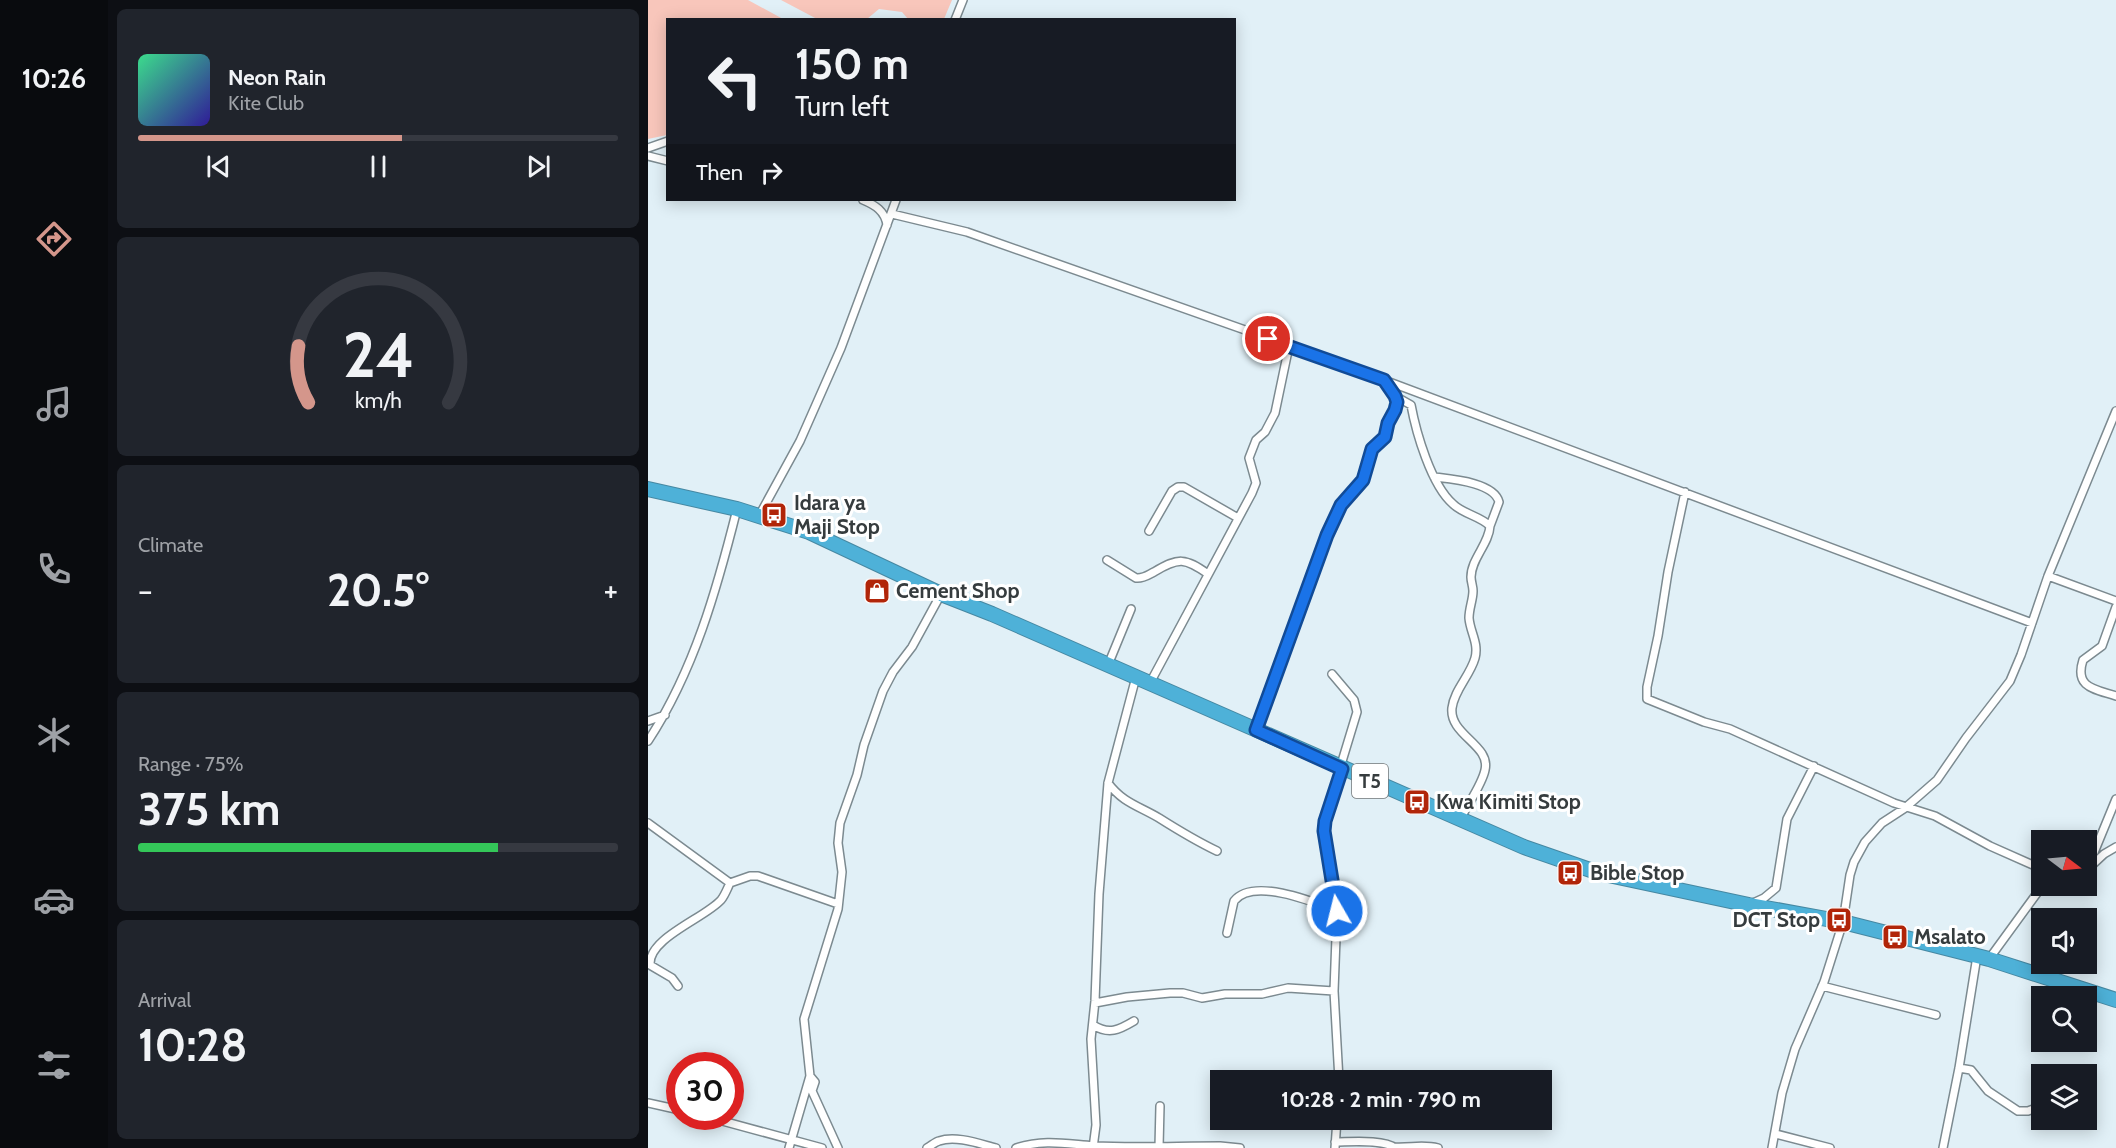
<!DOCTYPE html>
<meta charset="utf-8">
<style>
body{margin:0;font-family:Cabin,sans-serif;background:#20242c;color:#f1f3f6;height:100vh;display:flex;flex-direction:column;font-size:22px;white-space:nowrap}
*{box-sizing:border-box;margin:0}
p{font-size:20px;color:#9ea1a6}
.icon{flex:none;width:33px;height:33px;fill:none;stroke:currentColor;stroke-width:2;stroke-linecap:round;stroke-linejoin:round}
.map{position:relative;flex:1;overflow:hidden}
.panel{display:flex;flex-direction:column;gap:9px;padding:9px;background:#0d0f14;width:540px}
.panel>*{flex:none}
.top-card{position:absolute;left:18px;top:18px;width:570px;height:183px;border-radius:0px;box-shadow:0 3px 15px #0003;background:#171b24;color:#f1f3f6;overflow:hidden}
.needle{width:39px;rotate:106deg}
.fabs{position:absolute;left:1383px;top:830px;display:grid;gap:12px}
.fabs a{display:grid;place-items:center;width:66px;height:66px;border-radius:0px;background:#171b24;box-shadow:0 3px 15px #0003;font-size:30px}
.speed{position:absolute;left:18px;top:1052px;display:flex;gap:12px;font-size:30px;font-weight:700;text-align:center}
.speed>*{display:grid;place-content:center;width:78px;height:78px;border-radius:50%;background:#171b24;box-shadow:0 3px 15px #0003;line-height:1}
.speed .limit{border:9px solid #d22;background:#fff;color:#111}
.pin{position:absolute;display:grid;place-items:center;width:51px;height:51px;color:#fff;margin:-26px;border:3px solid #fff;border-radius:50%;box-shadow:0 2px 6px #0007}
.me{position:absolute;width:66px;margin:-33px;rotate:352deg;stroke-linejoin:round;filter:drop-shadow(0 0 4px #0008)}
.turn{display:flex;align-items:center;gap:21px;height:126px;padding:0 30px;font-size:27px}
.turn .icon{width:78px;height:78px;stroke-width:2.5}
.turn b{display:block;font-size:42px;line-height:51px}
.then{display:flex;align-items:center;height:57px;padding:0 30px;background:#0003;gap:12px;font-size:22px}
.big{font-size:45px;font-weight:800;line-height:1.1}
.panel .card{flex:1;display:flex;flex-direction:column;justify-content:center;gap:9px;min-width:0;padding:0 21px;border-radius:9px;background:#20242c}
.panel .dial{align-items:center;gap:0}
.dial svg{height:156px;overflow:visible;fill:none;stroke:#363941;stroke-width:7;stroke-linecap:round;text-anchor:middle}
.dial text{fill:#f1f3f6;stroke:none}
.song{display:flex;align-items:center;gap:18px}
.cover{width:72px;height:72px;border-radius:9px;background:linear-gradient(135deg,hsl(150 70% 55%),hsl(250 70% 35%))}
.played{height:6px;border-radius:3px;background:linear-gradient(90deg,#d4968b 55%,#363941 55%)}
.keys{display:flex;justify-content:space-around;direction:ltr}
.heat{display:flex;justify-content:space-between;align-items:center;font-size:33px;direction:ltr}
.charge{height:9px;border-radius:4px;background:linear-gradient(90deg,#34c759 75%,#363941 0)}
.trip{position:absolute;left:562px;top:1070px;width:342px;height:60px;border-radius:0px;background:#171b24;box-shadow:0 3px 15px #0003;font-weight:800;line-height:60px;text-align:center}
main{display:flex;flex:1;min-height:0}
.tab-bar{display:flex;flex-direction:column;width:108px;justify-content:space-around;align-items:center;background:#090b0e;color:#9ea1a6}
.tab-bar .icon{width:42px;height:42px}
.tab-bar .selected{color:#d4968b}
.tab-bar b{font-size:27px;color:#f1f3f6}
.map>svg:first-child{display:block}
.green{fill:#f8c6bb}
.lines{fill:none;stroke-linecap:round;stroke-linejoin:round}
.street-casing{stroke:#7c8a90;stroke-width:10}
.highway-casing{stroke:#4688a2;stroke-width:16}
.street{stroke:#fff;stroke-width:7}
.highway{stroke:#4eb1d8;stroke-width:14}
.route-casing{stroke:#114b97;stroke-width:15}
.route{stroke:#1a73e8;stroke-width:10}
.labels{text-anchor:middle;stroke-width:6;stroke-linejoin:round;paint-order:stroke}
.shield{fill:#fff;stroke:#727678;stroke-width:1.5}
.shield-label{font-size:20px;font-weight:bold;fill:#363c3e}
.poi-label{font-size:21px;font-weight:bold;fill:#363c3e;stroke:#fff;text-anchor:start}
</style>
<main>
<nav class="tab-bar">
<b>10:26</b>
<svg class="icon selected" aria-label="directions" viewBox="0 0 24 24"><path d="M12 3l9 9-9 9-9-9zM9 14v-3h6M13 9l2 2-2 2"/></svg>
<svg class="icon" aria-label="music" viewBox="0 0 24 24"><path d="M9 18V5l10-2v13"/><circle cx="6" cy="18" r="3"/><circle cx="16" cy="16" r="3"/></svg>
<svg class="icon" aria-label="phone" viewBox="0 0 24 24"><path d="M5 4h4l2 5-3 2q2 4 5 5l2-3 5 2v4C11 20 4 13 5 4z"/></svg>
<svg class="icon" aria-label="climate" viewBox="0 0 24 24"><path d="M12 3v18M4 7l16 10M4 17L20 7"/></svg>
<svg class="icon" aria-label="car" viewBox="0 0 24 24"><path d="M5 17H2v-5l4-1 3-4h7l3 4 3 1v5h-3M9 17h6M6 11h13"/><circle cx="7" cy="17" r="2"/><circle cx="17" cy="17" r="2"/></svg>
<svg class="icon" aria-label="filters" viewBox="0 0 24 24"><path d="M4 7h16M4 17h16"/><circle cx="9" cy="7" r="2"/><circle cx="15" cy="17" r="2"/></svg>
</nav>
<section class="panel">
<div class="card">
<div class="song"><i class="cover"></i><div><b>Neon Rain</b><p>Kite Club</p></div></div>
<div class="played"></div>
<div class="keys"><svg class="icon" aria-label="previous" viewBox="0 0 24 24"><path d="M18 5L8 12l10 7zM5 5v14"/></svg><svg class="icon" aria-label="pause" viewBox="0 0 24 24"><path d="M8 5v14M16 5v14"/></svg><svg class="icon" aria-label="next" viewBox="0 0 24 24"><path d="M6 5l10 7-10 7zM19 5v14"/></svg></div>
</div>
<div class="card dial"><svg viewBox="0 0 100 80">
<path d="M14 69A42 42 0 1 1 86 69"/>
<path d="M14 69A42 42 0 0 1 9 40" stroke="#d4968b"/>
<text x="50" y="56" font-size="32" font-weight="700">24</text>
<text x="50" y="72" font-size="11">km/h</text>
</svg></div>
<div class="card"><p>Climate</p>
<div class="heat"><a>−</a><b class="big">20.5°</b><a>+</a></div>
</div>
<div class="card"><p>Range · 75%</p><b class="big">375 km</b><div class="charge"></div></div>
<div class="card"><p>Arrival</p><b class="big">10:28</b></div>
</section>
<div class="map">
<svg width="1468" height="1148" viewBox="0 0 1468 1148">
<rect width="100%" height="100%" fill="#e1f0f7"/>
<!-- green -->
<path class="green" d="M0,0H100L135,19L20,20L19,135L0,139Z
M133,0H304L296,19H260L254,12L231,9L219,19H169Z"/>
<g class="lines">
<!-- street casing -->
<g class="street-casing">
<path id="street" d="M307,20L315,0
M0,148L20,141
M0,156L20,161
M215,200C227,205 237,211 239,225
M244,214L319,232L688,362L1384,623
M747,396L763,405C768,432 783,485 805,504C815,514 832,516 842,526C841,544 823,559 823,577C823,582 825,586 825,591C825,600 821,608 821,618C822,632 831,643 827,658C822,676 806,690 804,708C801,735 843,745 837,770C834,785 819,805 812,820
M786,477C802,479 846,482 851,502L842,526
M1037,492L1020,572L1010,636L999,687V699L1056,722L1082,729L1246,803L1287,816L1342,846L1394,869
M111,516L152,441L193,348L248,200
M501,531L524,491L530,487H536L590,518
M459,560L488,578C495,579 500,575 506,572C531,557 537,558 560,574
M1400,576L1468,601
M1468,607L1454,646L1435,660C1426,688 1447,689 1468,696
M460,665L483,609
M684,674L706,700L709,712L692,768
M502,683L604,493L608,483L601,458L608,440L617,432L627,413L641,346
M0,721L17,715
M608,730L687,516L693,505L715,480L725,449L737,437L740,423L747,410L748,399L736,380
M0,741C46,671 69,589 89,509
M460,783C475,803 491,806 511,818C530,830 548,841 569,851
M0,823L82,883L102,876H110L190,904
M1442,867L1456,854L1468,847
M1438,872L1468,799
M1103,904L1116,898L1128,888L1139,819L1166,766
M579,933L586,901C605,877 666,902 689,911
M1341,959L1395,885
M30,986L24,978L2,965C0,938 57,918 73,900C77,895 79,889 82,883
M1174,986L1288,1015
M447,1003L479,997L522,993H535L554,998L577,994H614L640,988L686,991
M445,1025C461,1035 471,1030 486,1021
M1311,1068L1323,1070L1340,1091L1370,1111H1380L1388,1108
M162,1076L167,1082L164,1091L190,1148
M691,1080L686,991L689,911L676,831L677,821L694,769
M0,1103L32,1110
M56,1116L174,1148
M1128,1134L1182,1148
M687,1142C702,1142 736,1139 747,1148
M511,1147L512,1106
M746,1147C762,1148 775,1144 790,1148
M141,1148L162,1076L156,1019L190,909L194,872L190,843L192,823L209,775L216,745L235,691L245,672L264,647L293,594
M279,1148C283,1146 287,1142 291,1141C308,1135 332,1144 348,1148
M368,1148C396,1139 418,1144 446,1146C488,1148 530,1146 572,1146L592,1148
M445,1148L448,1125L443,1039L447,1001L451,894L460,783L488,677
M687,1148L689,1119
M1124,1148L1134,1093L1147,1049L1176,982L1195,922L1202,875L1206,862L1217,842L1234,823L1257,808L1289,780L1318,738L1362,681L1373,655L1400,576L1468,411
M1295,1148L1311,1068L1329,956"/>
</g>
<!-- highway casing -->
<g class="highway-casing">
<path id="highway" d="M0,489L89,509L161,532L293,594L344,614L876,847L951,873L1101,905L1195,922L1341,959L1468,1000"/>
</g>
<!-- street -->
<use href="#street" class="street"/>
<!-- highway -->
<use href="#highway" class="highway"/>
</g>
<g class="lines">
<!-- route casing -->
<g class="route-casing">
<path id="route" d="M620,339L736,380L747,396L749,402L747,410L740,423L737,437L724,449L715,480L693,505L679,535L608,730L694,769L677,821L676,831L689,911"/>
</g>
<!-- route -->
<use href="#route" class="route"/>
</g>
<!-- icons -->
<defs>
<g id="bus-square" transform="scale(1.35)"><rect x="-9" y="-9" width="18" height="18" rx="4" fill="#b12509" stroke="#fff"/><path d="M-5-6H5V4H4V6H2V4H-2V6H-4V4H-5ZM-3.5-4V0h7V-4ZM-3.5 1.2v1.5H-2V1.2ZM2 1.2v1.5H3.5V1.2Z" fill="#fff"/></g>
<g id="shop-square" transform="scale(1.35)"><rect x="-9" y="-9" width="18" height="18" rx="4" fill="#b12509" stroke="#fff"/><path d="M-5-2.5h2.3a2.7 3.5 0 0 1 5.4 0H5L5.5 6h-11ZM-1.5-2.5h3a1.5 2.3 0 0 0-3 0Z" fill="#fff"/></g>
</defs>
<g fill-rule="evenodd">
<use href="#bus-square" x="126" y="515"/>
<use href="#shop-square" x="229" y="591"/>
<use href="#bus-square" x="769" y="802"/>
<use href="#bus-square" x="922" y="873"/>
<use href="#bus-square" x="1191" y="920"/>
<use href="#bus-square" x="1247" y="937"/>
</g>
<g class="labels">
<!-- shield labels -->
<rect class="shield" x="704" y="764" width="36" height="34" rx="4.5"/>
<g class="shield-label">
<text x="722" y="788">T5</text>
</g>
<!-- poi labels -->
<g class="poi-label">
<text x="146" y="510">Idara ya<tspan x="146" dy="24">Maji Stop</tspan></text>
<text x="248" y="598">Cement Shop</text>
<text x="788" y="809">Kwa Kimiti Stop</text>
<text x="942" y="880">Bible Stop</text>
<text x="1172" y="927" text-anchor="end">DCT Stop</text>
<text x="1266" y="944">Msalato</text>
</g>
</g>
</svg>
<div class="fabs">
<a><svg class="needle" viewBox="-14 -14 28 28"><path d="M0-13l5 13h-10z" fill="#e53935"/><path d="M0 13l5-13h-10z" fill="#9ea1a6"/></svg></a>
<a><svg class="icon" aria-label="sound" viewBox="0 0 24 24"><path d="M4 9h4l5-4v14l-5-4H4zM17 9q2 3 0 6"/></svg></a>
<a><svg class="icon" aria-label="search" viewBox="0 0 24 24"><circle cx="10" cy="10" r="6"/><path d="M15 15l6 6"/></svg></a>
<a><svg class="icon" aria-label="layers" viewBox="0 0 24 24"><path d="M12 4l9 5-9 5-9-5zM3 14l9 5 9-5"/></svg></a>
</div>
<div class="speed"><div class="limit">30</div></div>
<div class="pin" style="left:620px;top:339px;background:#d93025"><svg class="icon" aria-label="arrive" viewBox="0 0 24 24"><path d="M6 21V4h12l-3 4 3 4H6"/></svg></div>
<svg class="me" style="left:689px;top:911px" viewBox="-20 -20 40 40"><circle r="17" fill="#1a73e8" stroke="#fff" stroke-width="3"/><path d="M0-11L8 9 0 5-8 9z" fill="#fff"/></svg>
<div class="trip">10:28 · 2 min · 790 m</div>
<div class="top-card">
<div class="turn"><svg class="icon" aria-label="left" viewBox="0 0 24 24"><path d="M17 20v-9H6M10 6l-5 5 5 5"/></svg><div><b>150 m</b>Turn left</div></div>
<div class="then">Then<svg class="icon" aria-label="right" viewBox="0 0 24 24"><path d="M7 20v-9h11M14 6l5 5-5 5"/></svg></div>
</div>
</div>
</main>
